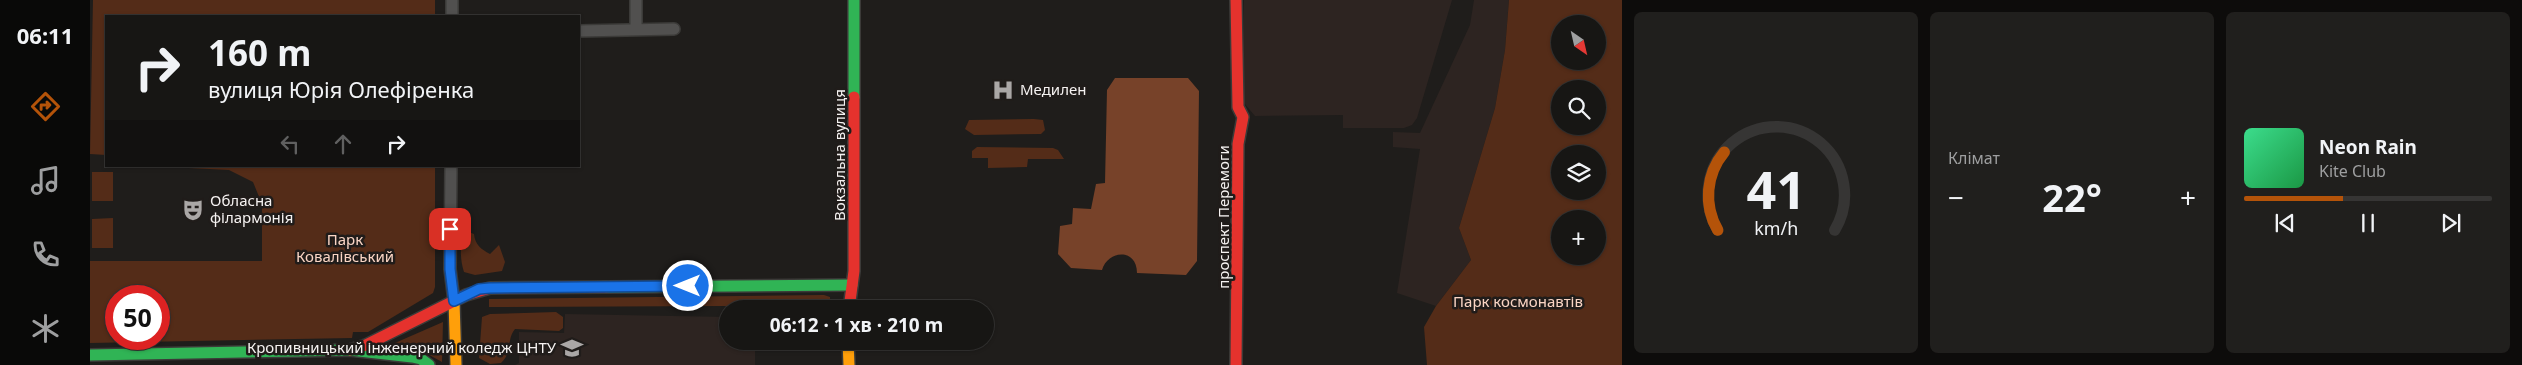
<!DOCTYPE html>
<html lang="uk">
<meta charset="utf-8">
<style>
body{margin:0;font-family:"Noto Sans",sans-serif;background:#201f1d;color:#f1f3f6;height:100vh;display:flex;flex-direction:column;font-size:19px;white-space:nowrap}
*{box-sizing:border-box;margin:0}
p{font-size:16px;color:#9e9fa0}
.icon{flex:none;width:28px;height:28px;fill:none;stroke:currentColor;stroke-width:2;stroke-linecap:round;stroke-linejoin:round}
.map{position:relative;flex:1;overflow:hidden}
.drawer{display:flex;flex-direction:column;gap:12px;padding:12px;background:#0d0c0b;width:900px}
.drawer>*{flex:none}
.guide{position:absolute;left:15px;top:15px;width:475px;height:152px;border-radius:0px;box-shadow:0 1px 4px #0004,0 0 0 1px #363534;background:#171614;color:#f1f3f6;overflow:hidden}
.needle{width:32px;rotate:146deg}
.tools{position:absolute;left:1461px;top:15px;display:grid;gap:10px}
.tools a{display:grid;place-items:center;width:55px;height:55px;border-radius:50%;background:#171614;box-shadow:0 1px 4px #0004,0 0 0 1px #363534;font-size:25px}
.speed{position:absolute;left:15px;top:285px;display:flex;gap:10px;font-size:25px;font-weight:700;text-align:center}
.speed>*{display:grid;place-content:center;width:65px;height:65px;border-radius:50%;background:#171614;box-shadow:0 1px 4px #0004,0 0 0 1px #363534;line-height:1}
.speed .limit{border:8px solid #d22;background:#fff;color:#111}
.pin{position:absolute;display:grid;place-items:center;width:42px;height:42px;color:#fff;margin:-21px;border-radius:10px;box-shadow:0 2px 8px #0006}
.me{position:absolute;width:55px;margin:-28px;rotate:270deg;stroke-linejoin:round;filter:drop-shadow(0 0 4px #0008)}
.turn{display:flex;align-items:center;gap:18px;height:105px;padding:0 20px;font-size:22px}
.turn .icon{width:65px;height:65px;stroke-width:2.5}
.turn b{display:block;font-size:35px;line-height:42px}
.lanes{display:flex;align-items:center;height:48px;padding:0 20px;background:#0003;justify-content:center;gap:25px;direction:ltr}
.lanes .off{opacity:.35}
.big{font-size:38px;font-weight:700;line-height:1.1}
.drawer .card{flex:1;display:flex;flex-direction:column;justify-content:center;gap:8px;min-width:0;padding:0 18px;border-radius:8px;background:#201f1d}
.drawer .dial{align-items:center;gap:0}
.dial svg{height:130px;overflow:visible;fill:none;stroke:#363534;stroke-width:7;stroke-linecap:round;text-anchor:middle}
.dial text{fill:#f1f3f6;stroke:none}
.song{display:flex;align-items:center;gap:15px}
.cover{width:60px;height:60px;border-radius:8px;background:linear-gradient(135deg,hsl(150 70% 55%),hsl(140 70% 35%))}
.played{height:5px;border-radius:2px;background:linear-gradient(90deg,#b45309 40%,#363534 40%)}
.keys{display:flex;justify-content:space-around;direction:ltr}
.heat{display:flex;justify-content:space-between;align-items:center;font-size:28px;direction:ltr}
.drawer .tiles{flex:1;display:grid;gap:12px;grid-template-columns:repeat(3,1fr)}
.trip{position:absolute;left:629px;top:300px;width:275px;height:50px;border-radius:25px;background:#171614;box-shadow:0 1px 4px #0004,0 0 0 1px #363534;font-weight:700;line-height:50px;text-align:center}
main{display:flex;flex:1;min-height:0}
.tab-bar{display:flex;flex-direction:column;width:90px;justify-content:space-around;align-items:center;background:#090908;color:#9e9fa0}
.tab-bar .icon{width:35px;height:35px}
.tab-bar .on{color:#b45309}
.tab-bar b{font-size:22px;color:#f1f3f6}
.map>svg:first-child{display:block}
.built{fill:#2d2421}
.green{fill:#542c18;fill-rule:evenodd}
.water{fill:#774229}
.lines{fill:none;stroke-linecap:round;stroke-linejoin:round}
.street-casing{stroke:#3b3a38;stroke-width:14}
.fast-casing{stroke:#3b3a38;stroke-width:14}
.slow-casing{stroke:#3b3a38;stroke-width:14}
.jam-casing{stroke:#3b3a38;stroke-width:14}
.street{stroke:#51504f;stroke-width:11}
.fast{stroke:#30b455;stroke-width:11}
.slow{stroke:#ff9f0a;stroke-width:11}
.jam{stroke:#e5322d;stroke-width:11}
.route-casing{stroke:#114b97;stroke-width:12}
.route{stroke:#1a73e8;stroke-width:9}
.labels{text-anchor:middle;stroke-width:5;stroke-linejoin:round;paint-order:stroke}
.poi-label{font-size:15px;fill:#f5f2f1;stroke:#201c1a;text-anchor:start}
.street-label{font-size:15px;fill:#f5f2f1;stroke:#201c1a}
.park-label{font-size:15px;fill:#fad5c4;stroke:#201c1a}
</style>
<main>
<nav class="tab-bar">
<b>06:11</b>
<svg class="icon on" aria-label="directions" viewBox="0 0 24 24"><path d="M12 3l9 9-9 9-9-9zM9 14v-3h6M13 9l2 2-2 2"/></svg>
<svg class="icon" aria-label="music" viewBox="0 0 24 24"><path d="M9 18V5l10-2v13"/><circle cx="6" cy="18" r="3"/><circle cx="16" cy="16" r="3"/></svg>
<svg class="icon" aria-label="phone" viewBox="0 0 24 24"><path d="M5 4h4l2 5-3 2q2 4 5 5l2-3 5 2v4C11 20 4 13 5 4z"/></svg>
<svg class="icon" aria-label="climate" viewBox="0 0 24 24"><path d="M12 3v18M4 7l16 10M4 17L20 7"/></svg>
</nav>
<div class="map">
<svg width="1532" height="365" viewBox="0 0 1532 365">
<rect width="100%" height="100%" fill="#1f1d1b"/>
<!-- built -->
<path class="built" d="M1154,0H1362L1327,118L1322,125L1314,128H1253V115L1165,116L1154,103Z
M1384,0H1419L1415,50L1405,108L1369,228L1381,260L1346,306L1307,293L1330,149L1303,147V132L1330,133L1380,25Z
M475,314L637,317L638,341H665V365H425L429,363V332L474,333Z"/>
<!-- green -->
<path class="green" d="M3,0H345V16H16V155L0,154Z
M1419,0H1532V365H1337L1334,327L1346,306L1381,260L1369,228L1405,108L1415,50ZM1470,24H1508V61H1470ZM1470,89H1508V126H1470ZM1470,154H1508V191H1470ZM1470,219H1508V256H1470Z
M944,119L953,120L955,130L951,134L884,135L875,129L879,120Z
M887,147L963,148L968,150L974,159H938L937,167L898,168V158H882V151Z
M58,166H345V287L343,293L278,332H263L262,338L0,343V261H172V204L163,182L139,170ZM26,296H69V339H26Z
M2,172H23V201H2Z
M23,218V248H2V219Z
M376,231L384,234C385,245 391,249 400,254L409,245L415,262L412,271L385,275L374,272C370,259 369,244 376,231Z
M734,295L740,297V309L635,306L399,307V299Z
M466,312L473,317V328L469,331L425,329C416,340 423,352 411,363L400,364L389,358L392,317L400,314Z
M353,322L352,362L334,352L298,346Z"/>
<!-- water -->
<path class="water" d="M1025,78H1098L1109,91L1107,261L1096,275L1047,273C1047,248 1018,250 1012,270L981,268L968,254L970,226L982,224L983,208L1001,209L1006,184L1015,183L1017,90Z"/>
<g class="lines">
<!-- street casing -->
<g class="street-casing">
<path id="street" d="M546,0V30
M362,16V0
M489,31L584,29
M361,166L360,269L364,301"/>
</g>
<!-- fast casing -->
<g class="fast-casing">
<path id="fast" d="M764,0V97
M517,287L762,285
M0,355L260,350L322,357L331,359L339,365"/>
</g>
<!-- slow casing -->
<g class="slow-casing">
<path id="slow" d="M364,301L366,365
M758,341L759,365"/>
</g>
<!-- jam casing -->
<g class="jam-casing">
<path id="jam" d="M1146,0L1148,107L1153,117L1148,144L1146,365
M759,309L764,271V97
M260,350L276,345L376,295L400,288L517,287"/>
</g>
<!-- street -->
<use href="#street" class="street"/>
<!-- fast -->
<use href="#fast" class="fast"/>
<!-- slow -->
<use href="#slow" class="slow"/>
<!-- jam -->
<use href="#jam" class="jam"/>
</g>
<g class="lines">
<!-- route casing -->
<g class="route-casing">
<path id="route" d="M360,229V269L364,301L389,289L400,288L598,286"/>
</g>
<!-- route -->
<use href="#route" class="route"/>
</g>
<!-- icons -->
<defs>
<g id="hospital-bare" transform="scale(1.725)"><path d="M-5-5h3v3.5h4V-5h3V5h-3V1.5h-4V5h-3Z" fill="#aaa7a6" stroke="#201c1a" stroke-width="2.5" paint-order="stroke"/></g>
<g id="theatre-bare" transform="scale(1.725)"><path d="M-5-5.5Q0-4 5-5.5V0Q5 5 0 6Q-5 5-5 0ZM-3.3-2.5H-1v1.5H-3.3ZM1-2.5H3.3v1.5H1ZM-2.8 1Q0 5.5 2.8 1Z" fill="#aaa7a6" stroke="#201c1a" stroke-width="2.5" paint-order="stroke"/></g>
<g id="university-bare" transform="scale(1.725)"><path d="M0-5L7-2L0 1L-7-2ZM-4 1L0 2.5L4 1V4Q0 6-4 4Z" fill="#aaa7a6" stroke="#201c1a" stroke-width="2.5" paint-order="stroke"/></g>
</defs>
<g fill-rule="evenodd">
<use href="#hospital-bare" x="913" y="90"/>
<use href="#theatre-bare" x="103" y="210"/>
<use href="#university-bare" x="482" y="348"/>
</g>
<g class="labels">
<!-- poi labels -->
<g class="poi-label">
<text x="930" y="95">Медилен</text>
<text x="120" y="206">Обласна<tspan x="120" dy="17">філармонія</tspan></text>
<text x="466" y="353" text-anchor="end">Кропивницький інженерний коледж ЦНТУ</text>
</g>
<!-- street labels -->
<g class="street-label">
<text transform="translate(750 155) rotate(-90)" y="5">Вокзальна вулиця</text>
<text transform="translate(1134 217) rotate(-90)" y="5">проспект Перемоги</text>
</g>
<!-- park labels -->
<g class="park-label">
<text x="255" y="245">Парк<tspan x="255" dy="17">Ковалівський</tspan></text>
<text x="1428" y="307">Парк космонавтів</text>
</g>
</g>
</svg>
<div class="tools">
<a><svg class="needle" viewBox="-14 -14 28 28"><path d="M0-13l5 13h-10z" fill="#e53935"/><path d="M0 13l5-13h-10z" fill="#9e9fa0"/></svg></a>
<a><svg class="icon" aria-label="search" viewBox="0 0 24 24"><circle cx="10" cy="10" r="6"/><path d="M15 15l6 6"/></svg></a>
<a><svg class="icon" aria-label="layers" viewBox="0 0 24 24"><path d="M12 4l9 5-9 5-9-5zM3 14l9 5 9-5"/></svg></a>
<a>+</a>
</div>
<div class="speed"><div class="limit">50</div></div>
<div class="pin" style="left:360px;top:229px;background:#d93025"><svg class="icon" aria-label="arrive" viewBox="0 0 24 24"><path d="M6 21V4h12l-3 4 3 4H6"/></svg></div>
<svg class="me" style="left:598px;top:286px" viewBox="-20 -20 40 40"><circle r="17" fill="#1a73e8" stroke="#fff" stroke-width="3"/><path d="M0-11L8 9 0 5-8 9z" fill="#fff"/></svg>
<div class="trip">06:12 · 1 хв · 210 m</div>
<div class="guide">
<div class="turn"><svg class="icon" aria-label="right" viewBox="0 0 24 24"><path d="M7 20v-9h11M14 6l5 5-5 5"/></svg><div><b>160 m</b>вулиця Юрія Олефіренка</div></div>
<div class="lanes"><svg class="icon off" aria-label="left" viewBox="0 0 24 24"><path d="M17 20v-9H6M10 6l-5 5 5 5"/></svg><svg class="icon off" aria-label="ahead" viewBox="0 0 24 24"><path d="M12 20V5M6 11l6-6 6 6"/></svg><svg class="icon" aria-label="right" viewBox="0 0 24 24"><path d="M7 20v-9h11M14 6l5 5-5 5"/></svg></div>
</div>
</div>
<section class="drawer">
<div class="tiles">
<div class="card dial"><svg viewBox="0 0 100 80">
<path d="M14 69A42 42 0 1 1 86 69"/>
<path d="M14 69A42 42 0 0 1 18 21" stroke="#b45309"/>
<text x="50" y="56" font-size="32" font-weight="700">41</text>
<text x="50" y="72" font-size="11">km/h</text>
</svg></div>
<div class="card"><p>Клімат</p>
<div class="heat"><a>−</a><b class="big">22°</b><a>+</a></div>
</div>
<div class="card">
<div class="song"><i class="cover"></i><div><b>Neon Rain</b><p>Kite Club</p></div></div>
<div class="played"></div>
<div class="keys"><svg class="icon" aria-label="previous" viewBox="0 0 24 24"><path d="M18 5L8 12l10 7zM5 5v14"/></svg><svg class="icon" aria-label="pause" viewBox="0 0 24 24"><path d="M8 5v14M16 5v14"/></svg><svg class="icon" aria-label="next" viewBox="0 0 24 24"><path d="M6 5l10 7-10 7zM19 5v14"/></svg></div>
</div>
</div>
</section>
</main>
